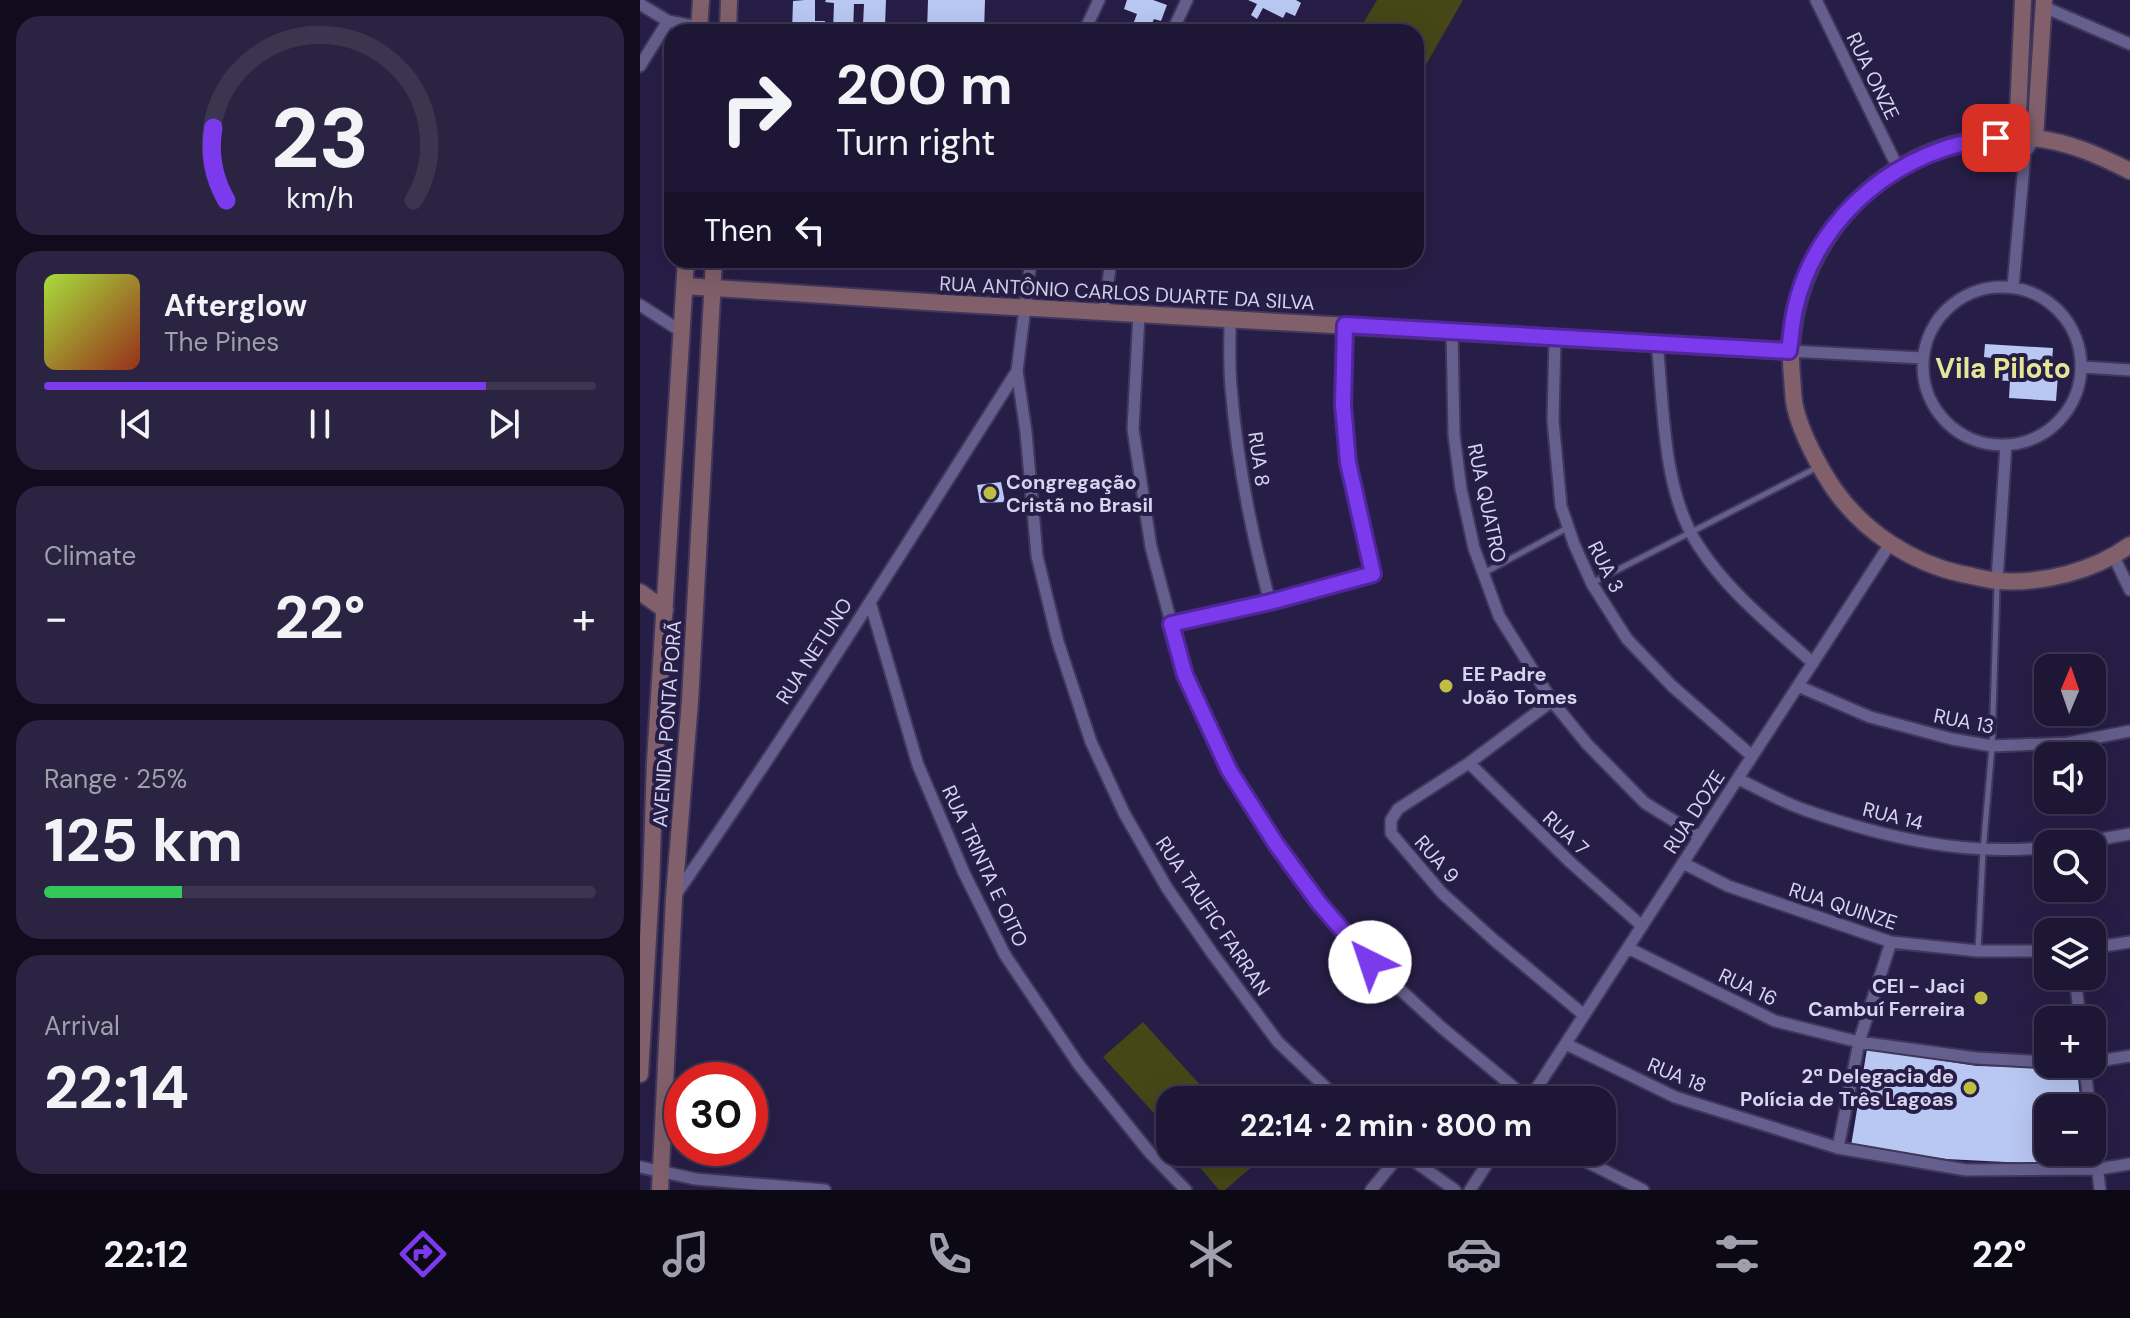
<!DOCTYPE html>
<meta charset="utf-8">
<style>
body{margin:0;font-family:"DM Sans",sans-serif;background:#2a2341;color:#f1f3f6;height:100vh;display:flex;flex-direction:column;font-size:30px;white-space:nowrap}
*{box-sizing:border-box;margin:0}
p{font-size:26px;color:#a09fad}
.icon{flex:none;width:44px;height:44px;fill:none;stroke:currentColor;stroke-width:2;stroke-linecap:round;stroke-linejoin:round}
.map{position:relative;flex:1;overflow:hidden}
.sheet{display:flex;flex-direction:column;gap:16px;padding:16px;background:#100c1d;width:640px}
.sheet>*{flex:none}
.hud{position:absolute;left:24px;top:24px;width:760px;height:244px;border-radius:24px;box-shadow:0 8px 32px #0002,0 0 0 2px #3b3550;background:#1d1635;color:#f1f3f6;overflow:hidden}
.needle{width:52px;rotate:2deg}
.buttons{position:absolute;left:1394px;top:654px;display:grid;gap:16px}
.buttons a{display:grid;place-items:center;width:72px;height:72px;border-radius:16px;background:#1d1635;box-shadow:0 8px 32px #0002,0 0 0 2px #3b3550;font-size:40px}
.speed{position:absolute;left:24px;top:1062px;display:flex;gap:16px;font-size:40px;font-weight:700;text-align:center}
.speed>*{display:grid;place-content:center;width:104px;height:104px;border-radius:50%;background:#1d1635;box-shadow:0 8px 32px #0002,0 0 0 2px #3b3550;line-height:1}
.speed .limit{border:12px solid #d22;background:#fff;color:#111}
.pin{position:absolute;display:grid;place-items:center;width:68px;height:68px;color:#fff;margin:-34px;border-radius:16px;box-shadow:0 4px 12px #0006}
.me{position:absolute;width:88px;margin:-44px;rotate:319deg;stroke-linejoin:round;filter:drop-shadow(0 0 6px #0008)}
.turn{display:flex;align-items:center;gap:28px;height:168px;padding:0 40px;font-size:36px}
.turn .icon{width:104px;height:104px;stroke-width:2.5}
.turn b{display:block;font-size:56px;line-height:68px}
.then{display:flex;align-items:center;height:76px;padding:0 40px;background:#0003;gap:16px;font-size:30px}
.big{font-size:60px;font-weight:700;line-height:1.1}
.sheet .tile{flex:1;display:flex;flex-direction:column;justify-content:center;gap:12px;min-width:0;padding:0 28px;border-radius:24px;background:#2a2341}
.sheet .dial{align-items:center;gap:0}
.dial svg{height:208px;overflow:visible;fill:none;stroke:#3b3550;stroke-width:7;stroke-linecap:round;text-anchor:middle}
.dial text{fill:#f1f3f6;stroke:none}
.song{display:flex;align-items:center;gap:24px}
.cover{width:96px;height:96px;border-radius:12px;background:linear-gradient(135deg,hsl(80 70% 55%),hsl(10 70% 35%))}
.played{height:8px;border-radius:4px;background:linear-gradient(90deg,#7c3aed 80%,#3b3550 80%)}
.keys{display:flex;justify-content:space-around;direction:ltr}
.heat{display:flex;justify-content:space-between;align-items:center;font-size:44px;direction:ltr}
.charge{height:12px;border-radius:6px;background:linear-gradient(90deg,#34c759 25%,#3b3550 0)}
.trip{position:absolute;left:516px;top:1086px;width:460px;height:80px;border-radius:24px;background:#1d1635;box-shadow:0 8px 32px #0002,0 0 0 2px #3b3550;font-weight:700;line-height:80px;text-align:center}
.menu{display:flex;height:128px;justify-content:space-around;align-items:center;background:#0c0915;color:#a09fad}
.menu .icon{width:56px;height:56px}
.menu .active{color:#7c3aed}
.menu b{font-size:36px;color:#f1f3f6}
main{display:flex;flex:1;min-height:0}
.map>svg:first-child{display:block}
.green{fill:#464617}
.building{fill:#b9c8f3}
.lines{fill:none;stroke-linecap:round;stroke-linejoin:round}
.lane-casing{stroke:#40375b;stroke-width:9}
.street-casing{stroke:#40375b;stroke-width:15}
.secondary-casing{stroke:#40375b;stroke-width:20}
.lane{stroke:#655f8d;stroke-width:5}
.street{stroke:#655f8d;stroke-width:11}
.secondary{stroke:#82606b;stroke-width:16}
.route-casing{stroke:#51269a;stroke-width:20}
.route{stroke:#7c3aed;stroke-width:14}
.poi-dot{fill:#bebf42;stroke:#271e47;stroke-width:3}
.labels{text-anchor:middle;stroke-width:8;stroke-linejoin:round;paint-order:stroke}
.street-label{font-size:20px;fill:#d6d4ee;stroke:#271e47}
.poi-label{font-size:20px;font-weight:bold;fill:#d6d4ee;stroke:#271e47;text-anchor:start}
.district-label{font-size:28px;font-weight:bold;fill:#e4e798;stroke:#271e47}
</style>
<main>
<section class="sheet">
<div class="tile dial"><svg viewBox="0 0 100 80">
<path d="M14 69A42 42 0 1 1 86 69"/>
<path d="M14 69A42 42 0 0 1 9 41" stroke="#7c3aed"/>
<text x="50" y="56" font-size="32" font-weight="700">23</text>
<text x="50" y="72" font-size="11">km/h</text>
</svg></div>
<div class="tile">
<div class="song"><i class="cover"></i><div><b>Afterglow</b><p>The Pines</p></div></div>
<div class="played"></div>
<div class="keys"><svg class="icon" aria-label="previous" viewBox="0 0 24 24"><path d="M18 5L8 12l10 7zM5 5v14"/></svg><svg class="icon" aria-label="pause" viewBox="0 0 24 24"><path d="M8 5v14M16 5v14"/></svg><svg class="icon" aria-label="next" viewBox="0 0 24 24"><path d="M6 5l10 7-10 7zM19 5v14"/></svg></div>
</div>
<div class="tile"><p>Climate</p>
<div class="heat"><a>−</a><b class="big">22°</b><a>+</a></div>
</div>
<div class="tile"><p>Range · 25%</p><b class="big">125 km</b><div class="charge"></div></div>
<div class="tile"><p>Arrival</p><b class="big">22:14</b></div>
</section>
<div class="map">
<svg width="1490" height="1190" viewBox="0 0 1490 1190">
<rect width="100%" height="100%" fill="#271e47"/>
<!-- green -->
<path class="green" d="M737,0H823L776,82V32H718Z
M503,1022L574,1100H530V1131L463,1057Z
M557,1152H629L585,1190H579L551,1157Z"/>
<!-- building -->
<path class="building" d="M165,0H175V21H185L184,32H152L153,1Z
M186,0H246L245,26L223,25L224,4H214L213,32H193L194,3L185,2Z
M288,0H345L344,32H287Z
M487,0H513L527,5L521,21L514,19L508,32H506L492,27L497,14L484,9Z
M608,0H656L661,3L655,16L646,12L643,18L623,8L617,19L611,15L617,4Z
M1345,344L1413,348L1411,374L1418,375L1416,401L1369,398L1370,381L1351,380L1352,358L1344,357Z
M361,482L365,502L340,503L337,485Z
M1227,1049L1337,1066L1437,1068L1441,1108H1408V1152H1446L1447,1160L1386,1163L1306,1159L1211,1146Z"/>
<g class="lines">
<!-- lane casing -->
<g class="lane-casing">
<path id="lane" d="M844,573L927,528
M952,583L1178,467
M1338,950L1343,851L1352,746L1357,585"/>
</g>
<!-- street casing -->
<g class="street-casing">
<path id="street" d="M1176,0L1258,168
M0,4L28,21
M1404,7L1490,44
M444,32L459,0
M532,32L547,0
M0,66L28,21L59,27
M391,260L377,371L386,432L397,556L418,642L451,742L484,813L527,888L572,953L638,1042L699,1100
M1373,287L1385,153L1395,138
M1283 366a79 79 0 1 1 158 0a79 79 0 1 1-158 0Z
M0,305L42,332
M464,312L471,260
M499,314L493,429L511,547L545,675L589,770L636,844L679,903L730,962L801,1027L889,1100L1250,544
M590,319C590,341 589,365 591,387C597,460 611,532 630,602
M812,331L814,435L821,489L834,548L859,616L912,701L947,744L1005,803L1060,837
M915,337L913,420L921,506L934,544L952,584L987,639L1032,686L1112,756
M1017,343C1024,407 1022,490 1058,545C1087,591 1133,627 1173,663
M1149,351L1283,358
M1442,367L1490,370
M1474,557L1490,590
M1357,581L1366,445
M230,602L278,765L324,873L365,955L439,1065L510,1153L546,1190
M531,624L630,602L733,574L708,462L703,405L705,325
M1158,686L1230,717L1312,739L1352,746L1428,743L1490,731
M912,701L829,763L758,809L751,820V833L802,893L854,940L944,1015
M829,763L930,862L1002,926
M1098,779C1120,789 1142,802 1165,810C1243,837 1326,857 1408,847
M1433,844L1490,834
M1043,863L1088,886L1251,942L1338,951H1408
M34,897C154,725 265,547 377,371
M988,948L1135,1021L1219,1042L1336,1058L1408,1062
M1452,948L1490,942
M1435,976L1440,1020
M926,1044L1035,1097L1198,1148L1326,1170L1458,1169L1490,1164
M1452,1062L1490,1056
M1444,1064L1450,1108
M1452,1122L1460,1190
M1198,1148L1219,1042L1251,942
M761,1152L815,1190
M927,1152L1003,1190
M0,1167L56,1179L185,1190
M731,1190L762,1152
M830,1190L855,1152"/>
</g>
<!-- secondary casing -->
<g class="secondary-casing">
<path id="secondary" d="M59,32L61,0
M88,32L89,0
M1377,137L1383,0
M1395,138L1404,0
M1490,171C1458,155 1430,142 1393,138C1257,123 1139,243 1152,377C1153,387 1153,398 1155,407C1161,433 1179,467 1194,489C1224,532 1272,563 1322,574C1334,576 1346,580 1358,581C1403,584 1454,571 1490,545
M45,286L304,303L1149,351
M0,592L25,610
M0,1074L11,887L15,762L46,260
M20,1190L34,897L50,701L74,260"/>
</g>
<!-- lane -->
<use href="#lane" class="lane"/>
<!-- street -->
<use href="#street" class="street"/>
<!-- secondary -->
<use href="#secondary" class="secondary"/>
</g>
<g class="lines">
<!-- route casing -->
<g class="route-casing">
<path id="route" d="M730,962L679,903L636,844L589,770L545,675L531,624L630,602L733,574L708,462L703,405L705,325L1149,351C1151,337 1152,322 1155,309C1176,215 1262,146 1356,138"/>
</g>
<!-- route -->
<use href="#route" class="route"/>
</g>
<!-- markers -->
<g class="poi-dot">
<circle cx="350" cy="493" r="8"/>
<circle cx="806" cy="686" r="8"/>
<circle cx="1341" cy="998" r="8"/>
<circle cx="1330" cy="1088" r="8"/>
</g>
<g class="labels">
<!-- street labels -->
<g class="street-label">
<text transform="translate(1233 76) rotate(64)" y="7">RUA ONZE</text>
<text transform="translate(487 293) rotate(3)" y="7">RUA ANTÔNIO CARLOS DUARTE DA SILVA</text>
<text transform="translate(619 459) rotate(82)" y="7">RUA 8</text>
<text transform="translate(847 503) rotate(78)" y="7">RUA QUATRO</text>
<text transform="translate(966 567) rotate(63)" y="7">RUA 3</text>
<text transform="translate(174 651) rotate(-57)" y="7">RUA NETUNO</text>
<text transform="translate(1324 721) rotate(11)" y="7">RUA 13</text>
<text transform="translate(27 724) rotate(-86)" y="7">AVENIDA PONTA PORÃ</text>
<text transform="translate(1054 812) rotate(-57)" y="7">RUA DOZE</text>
<text transform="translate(1253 816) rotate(14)" y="7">RUA 14</text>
<text transform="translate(926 833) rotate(43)" y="7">RUA 7</text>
<text transform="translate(797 859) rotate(49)" y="7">RUA 9</text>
<text transform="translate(345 866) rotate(65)" y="7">RUA TRINTA E OITO</text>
<text transform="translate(1203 906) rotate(18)" y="7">RUA QUINZE</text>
<text transform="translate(573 916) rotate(56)" y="7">RUA TAUFIC FARRAN</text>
<text transform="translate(1108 987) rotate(25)" y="7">RUA 16</text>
<text transform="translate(1037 1075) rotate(22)" y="7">RUA 18</text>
</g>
<!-- poi labels -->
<g class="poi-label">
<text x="366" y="489">Congregação<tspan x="366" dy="23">Cristã no Brasil</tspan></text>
<text x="822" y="681">EE Padre<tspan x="822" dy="23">João Tomes</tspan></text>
<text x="1325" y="993" text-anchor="end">CEI - Jaci<tspan x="1325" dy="23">Cambuí Ferreira</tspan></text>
<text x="1314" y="1083" text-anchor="end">2ª Delegacia de<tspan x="1314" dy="23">Polícia de Três Lagoas</tspan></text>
</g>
<!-- district labels -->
<g class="district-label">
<text x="1363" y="378">Vila Piloto</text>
</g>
</g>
</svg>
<div class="buttons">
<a><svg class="needle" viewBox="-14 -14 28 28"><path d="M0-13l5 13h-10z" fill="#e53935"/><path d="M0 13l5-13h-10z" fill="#a09fad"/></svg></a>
<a><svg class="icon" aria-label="sound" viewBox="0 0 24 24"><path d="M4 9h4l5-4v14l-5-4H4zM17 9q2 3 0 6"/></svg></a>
<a><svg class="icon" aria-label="search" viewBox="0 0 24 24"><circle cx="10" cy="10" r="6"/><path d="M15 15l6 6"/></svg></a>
<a><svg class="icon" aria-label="layers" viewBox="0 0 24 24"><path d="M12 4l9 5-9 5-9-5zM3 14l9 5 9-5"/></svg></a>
<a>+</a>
<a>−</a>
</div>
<div class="speed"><div class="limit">30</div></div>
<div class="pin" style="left:1356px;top:138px;background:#d93025"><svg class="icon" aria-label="arrive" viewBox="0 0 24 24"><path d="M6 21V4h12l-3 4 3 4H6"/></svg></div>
<svg class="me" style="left:730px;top:962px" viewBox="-20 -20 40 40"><circle r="19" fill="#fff"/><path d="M0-13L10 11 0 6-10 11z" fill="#7c3aed"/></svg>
<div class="trip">22:14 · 2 min · 800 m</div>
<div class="hud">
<div class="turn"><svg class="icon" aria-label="right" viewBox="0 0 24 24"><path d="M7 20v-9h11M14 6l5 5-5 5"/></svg><div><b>200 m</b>Turn right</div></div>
<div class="then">Then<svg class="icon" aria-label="left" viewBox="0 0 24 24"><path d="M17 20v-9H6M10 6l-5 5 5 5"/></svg></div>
</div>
</div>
</main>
<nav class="menu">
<b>22:12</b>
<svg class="icon active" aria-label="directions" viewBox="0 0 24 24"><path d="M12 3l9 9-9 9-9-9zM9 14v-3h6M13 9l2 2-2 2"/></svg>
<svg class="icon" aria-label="music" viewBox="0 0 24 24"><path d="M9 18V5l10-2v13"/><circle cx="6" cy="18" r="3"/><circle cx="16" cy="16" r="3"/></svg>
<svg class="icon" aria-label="phone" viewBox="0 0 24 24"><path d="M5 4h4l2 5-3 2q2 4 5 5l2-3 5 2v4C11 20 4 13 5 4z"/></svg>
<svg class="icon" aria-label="climate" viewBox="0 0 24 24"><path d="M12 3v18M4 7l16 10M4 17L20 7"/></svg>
<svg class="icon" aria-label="car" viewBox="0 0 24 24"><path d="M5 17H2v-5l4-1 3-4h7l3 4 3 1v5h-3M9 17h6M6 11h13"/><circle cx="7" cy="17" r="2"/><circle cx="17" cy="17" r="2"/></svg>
<svg class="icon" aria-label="filters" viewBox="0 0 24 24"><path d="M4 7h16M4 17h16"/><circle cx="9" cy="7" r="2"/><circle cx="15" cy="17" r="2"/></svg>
<b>22°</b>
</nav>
